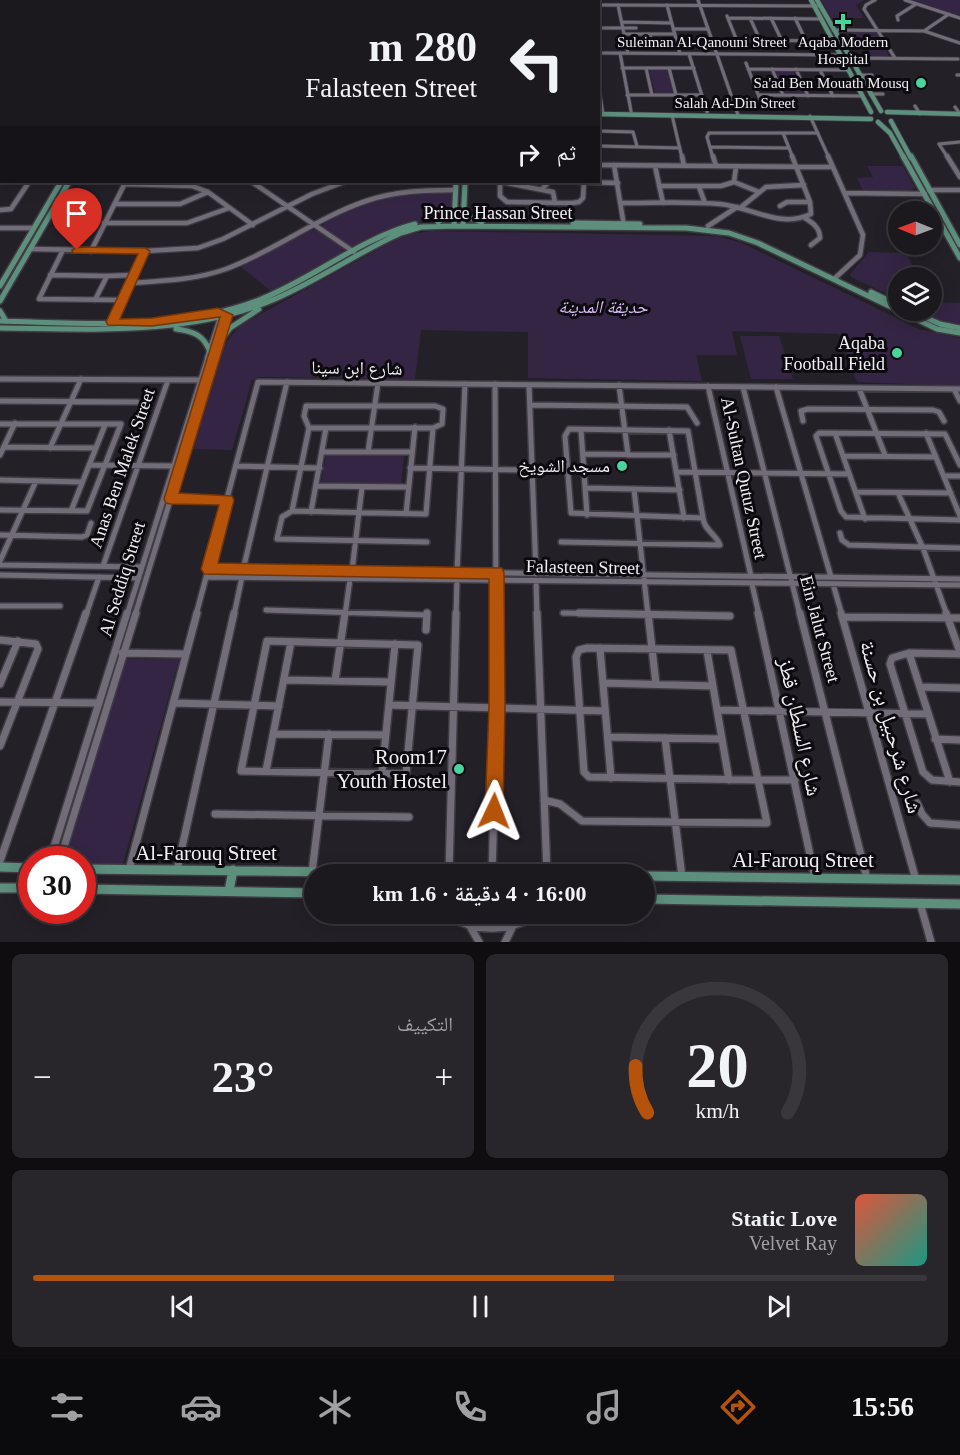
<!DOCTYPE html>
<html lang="ar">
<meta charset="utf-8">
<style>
body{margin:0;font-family:"Times New Roman","Noto Naskh Arabic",serif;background:#28252b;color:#f1f3f6;direction:rtl;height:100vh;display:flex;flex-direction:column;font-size:22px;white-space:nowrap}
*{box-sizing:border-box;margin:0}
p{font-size:20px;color:#a0a0a4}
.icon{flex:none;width:33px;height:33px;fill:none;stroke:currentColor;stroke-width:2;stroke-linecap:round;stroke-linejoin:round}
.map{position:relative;height:942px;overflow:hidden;direction:ltr}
.drawer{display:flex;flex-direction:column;gap:12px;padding:12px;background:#0f0d10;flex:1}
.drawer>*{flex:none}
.banner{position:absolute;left:0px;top:0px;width:600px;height:183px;box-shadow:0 3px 15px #0003,0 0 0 2px #39373c;direction:rtl;background:#1b181e;color:#f1f3f6;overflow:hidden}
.needle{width:39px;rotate:271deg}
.tools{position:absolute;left:888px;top:201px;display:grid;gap:12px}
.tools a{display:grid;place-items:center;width:54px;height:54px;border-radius:50%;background:#1b181e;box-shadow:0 3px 15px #0003,0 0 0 2px #39373c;font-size:30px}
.speed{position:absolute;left:18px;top:846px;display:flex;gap:12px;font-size:30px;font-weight:700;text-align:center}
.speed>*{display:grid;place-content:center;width:78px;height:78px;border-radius:50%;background:#1b181e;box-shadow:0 3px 15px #0003,0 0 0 2px #39373c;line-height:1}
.speed .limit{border:9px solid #d22;background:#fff;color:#111}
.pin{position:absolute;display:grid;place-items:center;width:51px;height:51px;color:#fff;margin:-62px -26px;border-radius:50% 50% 50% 0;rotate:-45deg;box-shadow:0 0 6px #0007}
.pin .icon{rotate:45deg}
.me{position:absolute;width:66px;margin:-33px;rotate:2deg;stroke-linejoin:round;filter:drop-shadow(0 0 4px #0008)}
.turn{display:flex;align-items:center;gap:21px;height:126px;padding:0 24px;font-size:27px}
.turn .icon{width:78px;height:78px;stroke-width:2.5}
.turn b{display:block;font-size:42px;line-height:51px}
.then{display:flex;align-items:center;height:57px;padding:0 24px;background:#0003;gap:12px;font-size:22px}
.big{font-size:45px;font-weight:600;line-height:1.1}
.drawer .widget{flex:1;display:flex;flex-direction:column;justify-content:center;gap:9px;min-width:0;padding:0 21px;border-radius:9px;background:#28252b}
.drawer .dial{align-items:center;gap:0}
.dial svg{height:156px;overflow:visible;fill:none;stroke:#39373c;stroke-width:7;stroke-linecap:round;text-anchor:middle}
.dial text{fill:#f1f3f6;stroke:none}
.song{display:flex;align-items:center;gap:18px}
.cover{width:72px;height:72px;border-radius:9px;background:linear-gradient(135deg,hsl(10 70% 55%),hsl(170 70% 35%))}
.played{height:6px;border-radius:3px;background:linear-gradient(90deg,#b45309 65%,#39373c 65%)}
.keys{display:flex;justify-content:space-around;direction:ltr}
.heat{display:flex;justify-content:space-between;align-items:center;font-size:33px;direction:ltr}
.drawer .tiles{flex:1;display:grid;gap:12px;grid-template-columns:1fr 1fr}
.widget:last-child{grid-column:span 2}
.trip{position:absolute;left:304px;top:864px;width:351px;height:60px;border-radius:30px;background:#1b181e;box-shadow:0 3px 15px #0003,0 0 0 2px #39373c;font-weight:600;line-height:60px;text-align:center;direction:rtl}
.tabs{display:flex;height:96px;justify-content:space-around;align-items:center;background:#0b0a0c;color:#a0a0a4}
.tabs .icon{width:42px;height:42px}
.tabs .active{color:#b45309}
.tabs b{font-size:27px;color:#f1f3f6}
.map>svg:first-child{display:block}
.green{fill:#352544}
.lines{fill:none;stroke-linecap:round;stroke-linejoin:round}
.canal{stroke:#000c05;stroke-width:3}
.minor-far3-casing{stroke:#3f3b43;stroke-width:4.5}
.minor-far2-casing{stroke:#3f3b43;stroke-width:7}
.minor-far1-casing{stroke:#3f3b43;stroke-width:8}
.minor-casing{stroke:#3f3b43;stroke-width:10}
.major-far2-casing{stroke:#3f3b43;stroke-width:6}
.major-far1-casing{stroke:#3f3b43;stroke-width:8}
.major-casing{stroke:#3f3b43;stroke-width:12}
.minor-far3{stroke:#716c77;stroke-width:3}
.minor-far2{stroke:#716c77;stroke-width:4.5}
.minor-far1{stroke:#716c77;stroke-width:5}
.minor{stroke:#716c77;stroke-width:7}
.major-far2{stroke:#5d8f7d;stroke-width:4.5}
.major-far1{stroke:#5d8f7d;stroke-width:5}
.major{stroke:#5d8f7d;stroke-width:9}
.route{fill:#b45309;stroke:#753606;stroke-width:1.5}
.poi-dot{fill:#48d49d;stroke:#0c0a0e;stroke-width:2}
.labels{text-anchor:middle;stroke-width:6;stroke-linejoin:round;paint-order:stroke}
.far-street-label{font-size:15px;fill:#f1eef4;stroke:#0c0a0e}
.far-poi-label{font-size:15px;fill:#f1eef4;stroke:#0c0a0e}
.street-label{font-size:18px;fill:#f1eef4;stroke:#0c0a0e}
.park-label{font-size:18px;font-style:italic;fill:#d9bbf9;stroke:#0c0a0e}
.poi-label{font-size:18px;fill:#f1eef4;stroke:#0c0a0e;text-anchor:end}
.near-street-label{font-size:21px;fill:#f1eef4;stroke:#0c0a0e}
.near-poi-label{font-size:21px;fill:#f1eef4;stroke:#0c0a0e;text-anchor:end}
</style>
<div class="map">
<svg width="960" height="942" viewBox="0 0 960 942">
<rect width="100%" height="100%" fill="#242028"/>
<!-- green -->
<path class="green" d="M821,0H865L856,5L864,18H831Z
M911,0H960V16Z
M848,31L876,32L889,56L875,57L866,53L872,49L857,44L862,40L850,35L852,33Z
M649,69H668L674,93H655Z
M774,70H793L805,95H785Z
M867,166H903L915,188L910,191L863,190L857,178L873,177Z
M452,192L450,219C415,220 389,230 358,247H350L322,226C327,220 335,218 342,214C380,195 409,193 452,192Z
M309,230H317L344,249L343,255L271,291L240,266Z
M431,231L717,236L742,243L919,329L960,338V386L857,382L839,334L732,331L737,355H696L702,381L528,378V332L421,330L415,379L259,377L252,380L232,450L192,449L223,345L241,325L404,235Z
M869,252L906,253L918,277L898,278V299L851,277L850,274Z
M932,286H940L937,302L960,303V324L939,319L922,311L932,310Z
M740,336H779L793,379H751Z
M326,455L404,456L401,485L321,484Z
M121,659H179L121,871L83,869L82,860H60Z"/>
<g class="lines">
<!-- canal -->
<path class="canal" d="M313,2L318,0"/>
<!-- minor-far3 casing -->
<g class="minor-far3-casing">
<path id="minor-far3" d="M394,0L396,2
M698,0L738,115
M875,0L866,5L864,9L895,58
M905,0L960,18
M330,2L333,0
M598,5L820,6
M618,5L628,53
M667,5L680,54
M727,16L739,46
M728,18L821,19
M750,18L760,40
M771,18L782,41
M795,18L806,41
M898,20L897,16L916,4
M622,22L672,23
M598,28H636
M673,29H707
M833,30L924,31L960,43
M924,31L949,14
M624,34H675
M650,34L652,45
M736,40L833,41
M598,53L841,55
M620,53L631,111
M689,54L707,112
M849,58L958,59
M746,63L761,102
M622,68H694
M646,68L652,95
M669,68L676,95
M748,69L849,70
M772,69L783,95
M796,69L808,96
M820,70L833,96
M858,75H872
M957,75H960
M598,81L603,114
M870,94H883
M627,95H702
M759,95L863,96
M915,106L920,114
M955,107L960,114
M672,115L682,158
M810,116L829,158
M598,131L633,132L637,146
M783,133L793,158
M598,146L680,148
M710,147L789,148
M713,158L707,137L709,133H818
M948,158L939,144L960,142"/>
</g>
<!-- minor-far2 casing -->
<g class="minor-far2-casing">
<path id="minor-far2" d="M682,156L684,166
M713,156L716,166
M828,156L863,235L860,255L834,279
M947,156L960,177
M598,165L833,167
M614,165L624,226
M655,166L663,203
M0,181L2,179
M252,182L354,252
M500,182V196L507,202L572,203L579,202L583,198L584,182
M502,182L553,192L555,203
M579,182L618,183
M734,182L759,192
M124,184L192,186L208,192L253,225
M659,186H721L734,182L736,167
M699,187L705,203
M542,189L549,182
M929,190H960
M845,193L925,194
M621,203C654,203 687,201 720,204C752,207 779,229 811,214L810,202L792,156
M115,204H180L208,192
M780,206L787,202H810
M740,208L766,187L804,185
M0,210L11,209L29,182
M805,218C813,223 820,228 820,238L811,245
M104,223H187L229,208
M708,226L737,207
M0,228H34
M30,249L145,251L198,248L223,239L312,194L344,182
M63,250L39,299L122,300
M91,251L125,183
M50,275L107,276L95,300
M107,276L134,275
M131,283C163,281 195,280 226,269C275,251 316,218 366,201C395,191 425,190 456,190
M112,322L145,251
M207,358L220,318L224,314
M214,358L227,315H225"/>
</g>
<!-- minor-far1 casing -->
<g class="minor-far1-casing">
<path id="minor-far1" d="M0,379L202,380
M495,384L496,615
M529,385L536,574
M619,385L628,455
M708,386L751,576
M743,387L800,615
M776,387L831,577
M859,388L885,455
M954,389L960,401
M0,401L137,402
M530,405L687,407L697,423
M306,406H435L443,409L442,424L433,428H309L304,416Z
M803,421L801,411L808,409L933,410L939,412L944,421
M0,424H121L87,511L0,510
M569,429L688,431L703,518L571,513L565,436Z
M581,430L587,515
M669,430L684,518
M835,433L865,519
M926,433L960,516
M4,447L96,448
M50,448L81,379
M322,452H412
M368,452L378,383
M583,454L674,455
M0,455L15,423
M843,456L936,457
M89,465L174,466
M960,465L945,434L819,433L816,436L841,511L846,517L960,520
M236,466L320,468
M410,468L584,471
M676,472L849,474
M944,476H960
M0,480L82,482
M316,486L408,487
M585,488L680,490
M634,489L648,615
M856,492L951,493
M898,493L923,548L947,615
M169,499L227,500
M71,511L105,425
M292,511L309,428
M311,512L326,428
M406,514L415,427
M840,533L842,540L849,545L960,548
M0,535L82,537L87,535L91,523
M427,542L277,539L282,517L292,511L426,514L433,428
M561,542L720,545C716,534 704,530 703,518
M0,561L36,481
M0,565L142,567
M103,566L168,380
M209,569L960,579
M243,570L287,382
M352,571L362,487
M457,573L465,384
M0,575L139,578
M207,577L960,585
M536,581L537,615
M752,584L759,615
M833,584L842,615
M0,606H60
M266,610L427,615
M563,613L663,615
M86,615L99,577
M127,615L208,357
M135,615L214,357
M196,615L258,382L960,389
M234,615L242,577
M345,615L350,579
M456,615L457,580"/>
</g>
<!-- minor casing -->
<g class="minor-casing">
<path id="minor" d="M537,613L547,874
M579,613L730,616
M648,613L656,684
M758,613L815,878
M800,613L867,879
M841,613L916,880
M946,613L960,652
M842,617L960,618
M426,630L427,613
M0,640L36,644L38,649L0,746
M267,641L418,645L406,774L241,771Z
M587,648L731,650L758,780L589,777L584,772L576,657L579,650Z
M600,648L611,778
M707,651L729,780
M122,653L186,654
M909,653L950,782
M960,654L909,653L892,658L890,664L923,772L932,780L960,782
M284,680L391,682
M335,681L345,613
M603,683L713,686
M0,684L18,641
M920,687L960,688
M0,702L99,703
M173,703L279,706
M389,705L605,711
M717,710L928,714
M274,734L386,735
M608,737L721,739
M665,738L682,877
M935,739L960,740
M266,771L291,642
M382,773L395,644
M758,780H795
M544,800L560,804L582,821L767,823L758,780
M917,803L922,814L930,823L960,825
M215,814L409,817
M50,860L127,613
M60,860L136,613
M0,861L86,613
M129,870L197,613
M177,870L234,613
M312,872L329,734
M449,873L456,613
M492,874L497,706L496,613
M920,903L931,942
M446,914C478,935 509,931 541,914
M471,928L479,942
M505,942L512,928"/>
</g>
<!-- major-far2 casing -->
<g class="major-far2-casing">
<path id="major-far2" d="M264,0L269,2
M811,0L871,112
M817,0L881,111
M279,2L284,0
M379,2L385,0
M887,112L960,114
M598,114L871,119
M891,121L911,158
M878,122L890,133L904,158"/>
</g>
<!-- major-far1 casing -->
<g class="major-far1-casing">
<path id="major-far1" d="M903,156L960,258
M911,156L960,245
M463,212L470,218L482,222
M438,222L455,211
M573,223L640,224
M454,226L456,182
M463,226L465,182
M0,286L61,182
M871,292L898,305
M0,301L69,182
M909,310L940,324L960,328
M0,311L6,321
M0,321C86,323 176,332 259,300C313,279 359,239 415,224
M0,328C92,329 188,336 275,299C319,280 358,252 401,233L421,227L454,226L686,228L729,233L758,243L937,329L960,333
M176,329C193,331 204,335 210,352
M218,344L230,328L259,309"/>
</g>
<!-- major casing -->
<g class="major-casing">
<path id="major" d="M0,867L32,868
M82,869L509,874
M645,876L960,880
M0,888H32
M82,889L315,893
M229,891L233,870
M645,899L960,904"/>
</g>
<!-- minor-far3 -->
<use href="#minor-far3" class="minor-far3"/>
<!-- minor-far2 -->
<use href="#minor-far2" class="minor-far2"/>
<!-- minor-far1 -->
<use href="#minor-far1" class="minor-far1"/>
<!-- minor -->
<use href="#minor" class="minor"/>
<!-- major-far2 -->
<use href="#major-far2" class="major-far2"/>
<!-- major-far1 -->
<use href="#major-far1" class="major-far1"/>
<!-- major -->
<use href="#major" class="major"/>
</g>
<!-- route -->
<path class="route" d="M77,247L145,248L150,251L120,319L152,318L218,308L233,315L179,493L232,496L234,500L218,563L502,568L504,573L505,706L503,811L500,817L494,820L487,817L485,811L489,706V579L204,574L201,569L219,505L171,504L166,503L164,499L220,317L152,326L108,325L106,322L138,254L73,253L72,250Z"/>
<!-- markers -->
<g class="poi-dot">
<path d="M840 13h6v6h6v6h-6v6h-6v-6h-6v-6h6z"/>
<circle cx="921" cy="83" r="6"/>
<circle cx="897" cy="353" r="6"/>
<circle cx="622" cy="466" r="6"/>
<circle cx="459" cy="769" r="6"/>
</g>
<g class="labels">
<!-- far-street labels -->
<g class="far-street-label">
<text x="702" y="47">Suleiman Al-Qanouni Street</text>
<text x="735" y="108">Salah Ad-Din Street</text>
</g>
<!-- far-poi labels -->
<g class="far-poi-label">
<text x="843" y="47">Aqaba Modern<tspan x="843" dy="17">Hospital</tspan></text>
<text x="909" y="88" text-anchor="end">Sa'ad Ben Mouath Mousq</text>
</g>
<!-- street labels -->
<g class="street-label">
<text x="498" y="219">Prince Hassan Street</text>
<text transform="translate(357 368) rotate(1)" y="6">شارع ابن سينا</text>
<text transform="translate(122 468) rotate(-71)" y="6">Anas Ben Malek Street</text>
<text transform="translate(744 478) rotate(78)" y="6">Al-Sultan Qutuz Street</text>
<text transform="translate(583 567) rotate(1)" y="6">Falasteen Street</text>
<text transform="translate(122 579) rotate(-73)" y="6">Al Seddiq Street</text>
<text transform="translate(820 629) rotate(75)" y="6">Ein Jalut Street</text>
</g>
<!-- park labels -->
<g class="park-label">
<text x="603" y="313">حديقة المدينة</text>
</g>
<!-- poi labels -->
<g class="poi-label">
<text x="885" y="349">Aqaba<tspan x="885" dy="21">Football Field</tspan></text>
<text x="610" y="472">مسجد الشويخ</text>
</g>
<!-- near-street labels -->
<g class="near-street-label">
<text transform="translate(800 727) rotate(78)" y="7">شارع السلطان قطز</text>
<text transform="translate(891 727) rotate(74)" y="7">شارع شرحبيل بن حسنة</text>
<text x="206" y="860">Al-Farouq Street</text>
<text x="803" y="867">Al-Farouq Street</text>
</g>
<!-- near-poi labels -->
<g class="near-poi-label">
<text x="447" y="764">Room17<tspan x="447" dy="24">Youth Hostel</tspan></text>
</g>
</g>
</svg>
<div class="tools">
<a><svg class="needle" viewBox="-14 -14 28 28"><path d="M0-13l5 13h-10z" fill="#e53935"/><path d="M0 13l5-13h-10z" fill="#a0a0a4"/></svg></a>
<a><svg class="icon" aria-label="layers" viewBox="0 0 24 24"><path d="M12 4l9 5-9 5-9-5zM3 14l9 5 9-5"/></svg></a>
</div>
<div class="speed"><div class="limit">30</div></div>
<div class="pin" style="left:77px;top:250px;background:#d93025"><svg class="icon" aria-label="arrive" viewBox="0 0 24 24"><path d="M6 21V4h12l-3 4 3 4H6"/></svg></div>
<svg class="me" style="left:494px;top:811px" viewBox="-20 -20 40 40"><path d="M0-17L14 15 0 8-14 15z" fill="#b45309" stroke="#fff" stroke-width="4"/></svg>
<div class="trip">16:00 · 4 دقيقة · 1.6 km</div>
<div class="banner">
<div class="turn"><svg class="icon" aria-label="left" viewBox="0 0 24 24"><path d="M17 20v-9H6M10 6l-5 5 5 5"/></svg><div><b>280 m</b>Falasteen Street</div></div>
<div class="then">ثم<svg class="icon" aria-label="right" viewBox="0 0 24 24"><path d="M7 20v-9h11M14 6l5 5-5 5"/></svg></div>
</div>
</div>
<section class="drawer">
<div class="tiles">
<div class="widget dial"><svg viewBox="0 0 100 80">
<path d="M14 69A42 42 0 1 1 86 69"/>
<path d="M14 69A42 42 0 0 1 8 45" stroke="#b45309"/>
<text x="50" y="56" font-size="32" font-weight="700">20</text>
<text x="50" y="72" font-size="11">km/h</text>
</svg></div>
<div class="widget"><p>التكييف</p>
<div class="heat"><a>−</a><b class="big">23°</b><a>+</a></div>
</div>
<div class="widget">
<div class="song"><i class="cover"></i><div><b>Static Love</b><p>Velvet Ray</p></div></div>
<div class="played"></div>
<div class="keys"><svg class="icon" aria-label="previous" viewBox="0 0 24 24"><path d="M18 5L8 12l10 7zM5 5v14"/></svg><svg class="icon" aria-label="pause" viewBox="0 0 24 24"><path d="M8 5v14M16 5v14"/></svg><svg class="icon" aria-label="next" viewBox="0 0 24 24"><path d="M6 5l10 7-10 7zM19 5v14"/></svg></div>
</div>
</div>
</section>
<nav class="tabs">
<b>15:56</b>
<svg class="icon active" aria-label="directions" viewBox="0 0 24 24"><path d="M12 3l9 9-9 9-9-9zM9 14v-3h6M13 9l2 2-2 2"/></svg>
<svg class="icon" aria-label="music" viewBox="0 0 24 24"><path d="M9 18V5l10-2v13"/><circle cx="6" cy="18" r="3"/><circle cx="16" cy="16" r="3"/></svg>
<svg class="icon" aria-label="phone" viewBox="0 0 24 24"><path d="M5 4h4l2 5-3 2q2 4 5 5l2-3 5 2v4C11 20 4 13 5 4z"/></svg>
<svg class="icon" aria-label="climate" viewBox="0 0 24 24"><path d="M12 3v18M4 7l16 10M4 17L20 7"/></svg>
<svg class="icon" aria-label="car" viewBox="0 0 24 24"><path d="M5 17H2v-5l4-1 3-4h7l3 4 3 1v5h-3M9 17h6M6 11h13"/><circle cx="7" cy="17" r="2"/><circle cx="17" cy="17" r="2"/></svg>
<svg class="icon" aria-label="filters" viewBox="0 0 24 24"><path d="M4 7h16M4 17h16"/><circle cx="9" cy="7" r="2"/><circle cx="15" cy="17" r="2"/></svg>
</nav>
